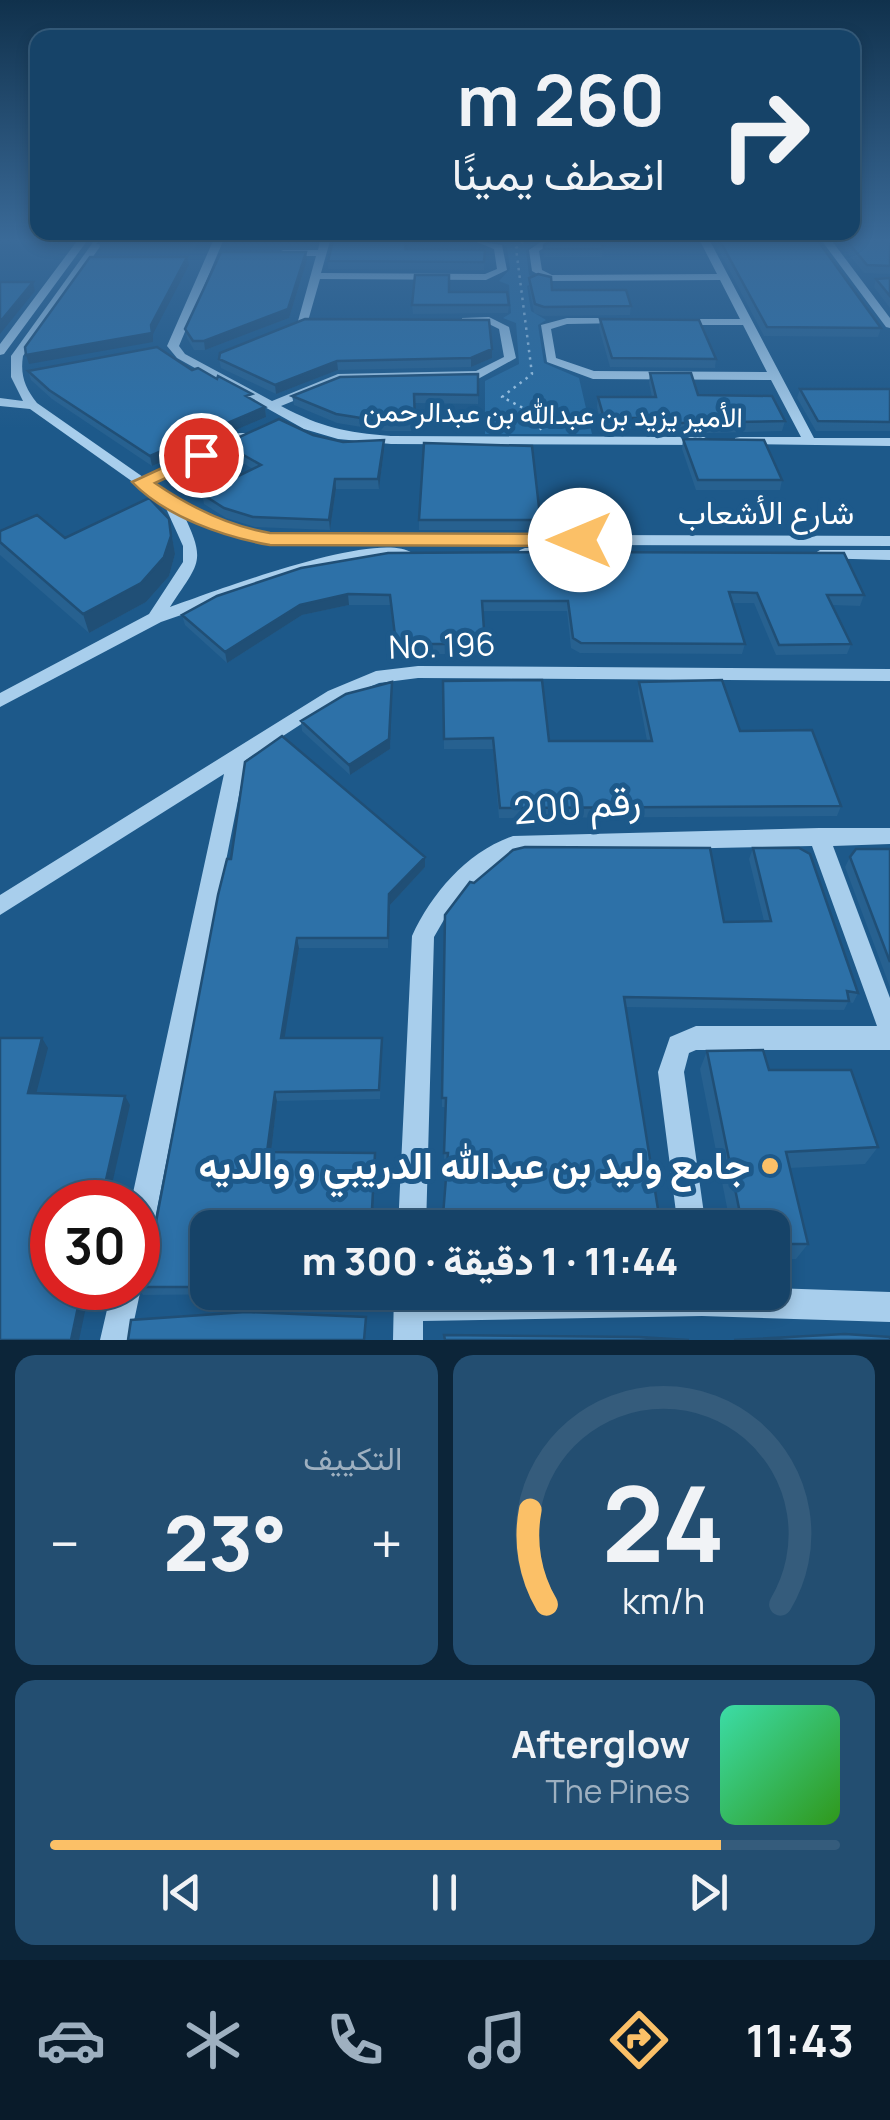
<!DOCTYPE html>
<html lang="ar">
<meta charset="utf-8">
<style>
body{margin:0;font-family:Manrope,Vazirmatn,sans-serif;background:#234e71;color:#f1f3f6;direction:rtl;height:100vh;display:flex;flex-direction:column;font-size:38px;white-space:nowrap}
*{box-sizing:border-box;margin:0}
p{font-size:32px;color:#9eb0c0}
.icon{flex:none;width:55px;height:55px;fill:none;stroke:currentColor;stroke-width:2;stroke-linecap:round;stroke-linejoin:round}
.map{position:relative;height:1340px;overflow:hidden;direction:ltr}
.details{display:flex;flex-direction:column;gap:15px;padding:15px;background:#0c2539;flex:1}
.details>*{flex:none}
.top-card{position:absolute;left:30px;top:30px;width:830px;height:210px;border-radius:20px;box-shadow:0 5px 15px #0003,0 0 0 2px #355c7c;direction:rtl;background:#164368;color:#f1f3f6;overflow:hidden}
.speed{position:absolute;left:30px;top:1180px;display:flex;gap:20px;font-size:50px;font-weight:700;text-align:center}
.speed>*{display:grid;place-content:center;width:130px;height:130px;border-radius:50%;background:#164368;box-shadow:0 5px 15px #0003,0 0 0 2px #355c7c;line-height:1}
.speed .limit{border:15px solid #d22;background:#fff;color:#111}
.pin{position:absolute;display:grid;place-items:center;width:85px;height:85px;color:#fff;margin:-42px;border:5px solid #fff;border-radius:50%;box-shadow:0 2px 10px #0007}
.me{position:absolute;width:110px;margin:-55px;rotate:270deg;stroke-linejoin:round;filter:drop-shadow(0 0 8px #0008)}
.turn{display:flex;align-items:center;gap:35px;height:210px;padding:0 30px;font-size:45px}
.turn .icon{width:130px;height:130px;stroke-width:2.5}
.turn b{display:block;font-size:70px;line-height:85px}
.big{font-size:75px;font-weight:800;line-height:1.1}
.details .widget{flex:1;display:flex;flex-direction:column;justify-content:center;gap:15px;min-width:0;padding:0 35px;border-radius:20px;background:#234e71}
.details .dial{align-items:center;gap:0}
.dial svg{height:260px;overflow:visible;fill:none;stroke:#355c7c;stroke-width:7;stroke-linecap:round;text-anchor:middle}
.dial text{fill:#f1f3f6;stroke:none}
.song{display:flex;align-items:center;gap:30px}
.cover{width:120px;height:120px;border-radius:15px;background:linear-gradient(135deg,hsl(160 70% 55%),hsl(110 70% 35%))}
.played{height:10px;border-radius:5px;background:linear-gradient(90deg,#fbc067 85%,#355c7c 85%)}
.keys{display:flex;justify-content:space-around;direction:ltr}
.heat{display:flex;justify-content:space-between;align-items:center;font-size:55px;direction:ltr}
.details .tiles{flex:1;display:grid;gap:15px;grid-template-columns:1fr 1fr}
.widget:last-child{grid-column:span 2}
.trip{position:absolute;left:190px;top:1210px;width:600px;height:100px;border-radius:20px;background:#164368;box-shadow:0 5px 15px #0003,0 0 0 2px #355c7c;font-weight:800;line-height:100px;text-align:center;direction:rtl}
.dock{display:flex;height:160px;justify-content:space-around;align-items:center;background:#091b2a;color:#9eb0c0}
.dock .icon{width:70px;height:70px}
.dock .on{color:#fbc067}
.dock b{font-size:45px;color:#f1f3f6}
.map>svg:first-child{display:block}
.green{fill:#276ca2}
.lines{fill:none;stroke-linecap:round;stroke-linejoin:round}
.path{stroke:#a8ceec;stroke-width:2.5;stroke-dasharray:2.5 5;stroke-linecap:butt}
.minor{fill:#a8ceec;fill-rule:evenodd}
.wall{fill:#276190}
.shaded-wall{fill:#204f76}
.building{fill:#2d71a8;stroke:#204f76;stroke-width:2.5}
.route{fill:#fbc067;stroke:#a37d43;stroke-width:2.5}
.poi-dot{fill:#fbc067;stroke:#1d598a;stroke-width:4}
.labels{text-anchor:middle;stroke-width:10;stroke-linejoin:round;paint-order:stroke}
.far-street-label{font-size:28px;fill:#fff;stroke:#1d598a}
.street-label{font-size:32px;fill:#fff;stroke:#1d598a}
.near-street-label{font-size:38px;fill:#fff;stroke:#1d598a}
.near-poi-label{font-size:38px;font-weight:bold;fill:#fff;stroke:#1d598a;text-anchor:end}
</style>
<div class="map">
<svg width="890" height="1340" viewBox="0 0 890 1340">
<rect width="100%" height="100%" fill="#1d598a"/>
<!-- green -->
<path class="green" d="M496,241H541L526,250L529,275L538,281L527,286L531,311L546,320L538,325L544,363L579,378L592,434H485V381L519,364L516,323L503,318L511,313L509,285L499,281L510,269L507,247Z"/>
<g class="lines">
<!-- path -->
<path class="path" d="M523,241L516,248L532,374L502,397L529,411L542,431"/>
<!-- minor -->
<path class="minor" d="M77,241H87L4,354L0,355V344Z
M94,241H104L23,356C20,375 25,388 37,403L143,477L239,433H249V439L152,483C187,507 227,527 270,534L890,536V546L270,544L232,536L183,513C207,563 199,562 170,607C213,592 377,529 412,553L404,558L371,559L311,570L161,622L0,707V693L149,614L183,562V546L164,504L30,409L0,406V398L23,401L11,377V356Z
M213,241H223L179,346L185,354L272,401L338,374L476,371L504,357L499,329L487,323L462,322V318L489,317L509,327L516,358L478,379L340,382L281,406C323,428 344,432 391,436L704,437L711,441L704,445L391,444L338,439L304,429L177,358L167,346Z
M320,241H330L321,273L485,274L497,269L494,249L474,241L502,245L507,270L486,280L320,279L308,321L303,324L298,321L316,256H283L278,253L283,250H318Z
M542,241H554L539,251L542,270L552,275L717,274L700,241H710L814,438H890V446L735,444V438L740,437H801L771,380L593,379L547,362L541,325L567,318H622L627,321L626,323L567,324L551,329L556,358L594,371L767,372L743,325H678L673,322L678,319H740L720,280L550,281L532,271L529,250Z
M822,241H832L890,318V328L886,327Z
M525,548H589L597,553L589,558L520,556L517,553L520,550Z
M820,550H890V560L815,558L812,555Z
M418,666L890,669V681L418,678L379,683L340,699L246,760L152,1234L148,1244L138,1248V1202H131L224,774L0,915V895L328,691L376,671Z
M819,828H890V844L833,846L890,998V1050H696L689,1053L684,1072L706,1228H678L658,1072L670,1037L696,1026H877L812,846L517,852L467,889L449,911L434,937L426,1228H398L412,936C432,893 467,852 513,836Z
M138,1280L141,1288L130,1340H100L112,1288H138Z
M772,1288L890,1292V1322L702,1316L423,1321V1340H393L394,1292H772Z"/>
</g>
<!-- wall -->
<path class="wall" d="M0,241H72L70,244L0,243Z
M101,241H199L193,251H101L99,243Z
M226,241H312L310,246H227Z
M714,241H818L881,328L878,337L764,336Z
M838,241H890V274L864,273Z
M544,245L603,249L602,257H544Z
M406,249L485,250L484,270L328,269V261Z
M307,260L289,318L205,350H194L187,338L185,329Z
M529,278L552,290L631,306L630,315L543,316L534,313L529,286Z
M890,278V308L874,287L876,279Z
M449,292L509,305L508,313L413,314L412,305Z
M600,319L716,359L715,368L610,367L599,328Z
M492,349V358L471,367L338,370L276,394L221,368L219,359Z
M192,370L265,407L266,417L152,466L52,399L31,380L28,371Z
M650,373L698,395L785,421L782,431L676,434L662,428L602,429L597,407L598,397H652L649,383Z
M478,374V404L414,403L415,431H386L337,423L294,405L292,396Z
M800,389H890V431H816L797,398Z
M313,435L384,450L379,489H336L330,530L255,527L226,518L204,504L202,494L253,469L226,453L224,444Z
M683,439L782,480L780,490H696L682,449Z
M540,516L539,526L534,530H419V520Z
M169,519L175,554L169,576L146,602L89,633L0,555V531L65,538Z
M547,568L864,595L860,606L832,605L851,644L847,654L776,655L754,603H732L745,644L742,654L580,653L571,648L567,611H483L485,654H397L390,605H349L302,615L227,663L185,625L182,615Z
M443,681L549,741H647L638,692L639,682L740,731L841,806L837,816L499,818L493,749H444Z
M392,682L390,749L350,775L302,731L301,721Z
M753,848L858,993L853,1003L848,1002L844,1010L625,1007L447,1162H444L445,1107H442V1098L474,883L724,922L764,921L749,859Z
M890,849V987L845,867L850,857Z
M425,857V867L390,905L388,948H299L284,1038L382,1048L380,1099L277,1101L271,1152L375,1153L376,1161L372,1228H208V1292H369L368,1298L246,1299L244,1294L143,1295L138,1287L156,1222L218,895Z
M707,1051L769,1070L878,1147L865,1164L790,1168L808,1244L796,1259H772V1228H731L700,1069Z"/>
<!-- shaded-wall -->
<path class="shaded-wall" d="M306,252L307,260L289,318L205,350L204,341Z
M187,257L189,265L153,334V342L29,364L26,355L151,325Z
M33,282L35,291L0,334V322Z
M492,349V358L471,367V358Z
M337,361L338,370L276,394L275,385Z
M265,407L266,417L152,466L150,456Z
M384,440V450L379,489L378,479Z
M335,479L336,489L330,530L329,520Z
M540,516L539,526L534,530L535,520Z
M169,519L175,554L169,576L146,602L89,633L83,614Z
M348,594L349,605L302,615L227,663L225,652L300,605Z
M392,682L390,749L350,775L349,765Z
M425,857V867L390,905L388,948L389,894Z
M297,938L299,948L283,1048L281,1038Z
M42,1038L48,1048L34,1102L28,1093Z
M275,1092L277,1101L270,1161L267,1152Z
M125,1096L130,1105L108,1202H101Z
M375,1153L376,1161L372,1228H371Z
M82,1288H90L79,1340H71Z"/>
<!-- building -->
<path class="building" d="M101,241H193L192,243H99Z
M333,241H406L405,249L485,250L484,262L328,261Z
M551,241H601L603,249H544V245Z
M720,241H818L881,328L767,327Z
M847,241H890V266L867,265Z
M221,252H306L288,309L204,341H193L185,329Z
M90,257H187L151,325L152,333L26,355L25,347Z
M538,274L551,277L552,290H626L631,306L544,307L535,304L529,278Z
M415,275H449V292H507L509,305H412Z
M890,278V296L876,279Z
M0,282H33L0,322Z
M305,319L489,320L492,349L471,358L337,361L275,385L219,359L220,353Z
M600,319L699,320L716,359L612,358Z
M157,347L192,370L198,368L217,379L218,376L252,394L246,396L265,407L150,456L49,390L28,371Z
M650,373H691L698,395L772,396L785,421L678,423L663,418H604L598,397H656Z
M478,374V395L414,394L415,421L386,422L336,414L292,396L340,377Z
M800,389H890V422L818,421Z
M279,419L313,435L343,442L384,440L378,479H335L329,520L253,517L224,508L202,494L261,465L224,444Z
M683,439L764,440L782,480H698Z
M424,443L532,446L540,516L535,520H419Z
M149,498L169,519L171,536L164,557L141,583L83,614L0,542V531L37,515L65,538Z
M546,552L547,568L568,552L844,553L864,595H827L851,644L779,645L757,593L729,592L745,644L581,643L573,638L568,601H482L485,644H396L390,595L348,594L300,605L225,652L182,615L217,596L301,568L388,553Z
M542,680L549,741H652L639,682L722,680L740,731L812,730L841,806L500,808L493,738L444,739L443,681Z
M392,682L389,739L349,765L301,721L346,694Z
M282,736L425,857L389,894L388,938H297L281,1038H382L379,1090L275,1092L267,1152L375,1153L371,1228H208V1287H138L152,1222H156L218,895L227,859H231L245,762Z
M525,847L710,848L724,922L771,921L753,848H799L810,854L858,993L847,991L849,1001L624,997L661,1228H442L448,1153H444L446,1098H442L445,915L470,882L474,883L513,850Z
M856,849H890V962L850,857Z
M0,1038H42L28,1093L125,1096L101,1202H52V1288H82L71,1340H0Z
M763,1050L769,1070H851L878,1147L786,1152L808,1244H772V1228H743L707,1051Z
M246,1312L366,1317L364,1340H128L131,1320Z
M845,1334L890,1337V1340H734Z
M444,1335L639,1337L689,1340H445Z"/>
<!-- sky -->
<linearGradient id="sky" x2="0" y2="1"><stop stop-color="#10314c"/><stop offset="0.56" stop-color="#3a6a98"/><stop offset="1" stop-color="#3a6a98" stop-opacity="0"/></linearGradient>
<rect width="890" height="429" fill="url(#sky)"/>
<!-- route -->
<path class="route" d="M201,450L210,455L207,459L155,483C190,507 229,526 270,533L580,534L590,540L580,546L270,545C224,537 166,517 132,482Z"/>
<!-- markers -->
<circle class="poi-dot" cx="770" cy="1166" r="10"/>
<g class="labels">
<!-- far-street labels -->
<g class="far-street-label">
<text transform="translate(553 414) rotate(1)" y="10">الأمير يزيد بن عبدالله بن عبدالرحمن</text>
</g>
<!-- street labels -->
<g class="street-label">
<text x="766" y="524">شارع الأشعاب</text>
<text transform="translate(442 646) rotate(-2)" y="11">No. 196</text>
</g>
<!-- near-street labels -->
<g class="near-street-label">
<text transform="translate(577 806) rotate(-5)" y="13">رقم 200</text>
</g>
<!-- near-poi labels -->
<g class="near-poi-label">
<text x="750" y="1179">جامع وليد بن عبدالله الدريبي و والديه</text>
</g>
</g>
</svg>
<div class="speed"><div class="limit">30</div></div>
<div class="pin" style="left:201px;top:455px;background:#d93025"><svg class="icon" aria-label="arrive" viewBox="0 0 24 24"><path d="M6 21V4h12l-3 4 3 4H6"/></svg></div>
<svg class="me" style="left:580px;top:540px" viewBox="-20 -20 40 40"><circle r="19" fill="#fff"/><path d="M0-13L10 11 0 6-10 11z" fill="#fbc067"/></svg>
<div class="trip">11:44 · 1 دقيقة · 300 m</div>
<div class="top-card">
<div class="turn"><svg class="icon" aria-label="right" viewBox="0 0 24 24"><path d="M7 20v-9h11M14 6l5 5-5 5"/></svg><div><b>260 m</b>انعطف يمينًا</div></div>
</div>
</div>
<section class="details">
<div class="tiles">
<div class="widget dial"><svg viewBox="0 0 100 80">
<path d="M14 69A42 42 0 1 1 86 69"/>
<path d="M14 69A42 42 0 0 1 9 40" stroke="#fbc067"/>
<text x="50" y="56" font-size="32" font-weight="700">24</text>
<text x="50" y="72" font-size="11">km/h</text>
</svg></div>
<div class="widget"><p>التكييف</p>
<div class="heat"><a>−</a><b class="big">23°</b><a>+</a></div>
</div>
<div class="widget">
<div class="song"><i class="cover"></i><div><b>Afterglow</b><p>The Pines</p></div></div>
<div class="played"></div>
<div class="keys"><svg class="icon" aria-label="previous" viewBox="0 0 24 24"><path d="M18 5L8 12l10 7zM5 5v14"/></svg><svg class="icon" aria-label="pause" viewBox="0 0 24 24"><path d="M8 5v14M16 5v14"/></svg><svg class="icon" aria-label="next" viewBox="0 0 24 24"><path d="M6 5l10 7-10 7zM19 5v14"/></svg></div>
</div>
</div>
</section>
<nav class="dock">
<b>11:43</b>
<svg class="icon on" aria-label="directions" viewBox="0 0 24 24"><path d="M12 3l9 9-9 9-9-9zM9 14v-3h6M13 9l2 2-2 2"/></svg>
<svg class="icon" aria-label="music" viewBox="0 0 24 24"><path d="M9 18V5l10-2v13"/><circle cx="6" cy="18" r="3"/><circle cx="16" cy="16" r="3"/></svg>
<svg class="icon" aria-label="phone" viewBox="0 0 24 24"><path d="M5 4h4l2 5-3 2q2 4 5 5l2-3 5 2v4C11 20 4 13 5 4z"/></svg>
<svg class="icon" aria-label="climate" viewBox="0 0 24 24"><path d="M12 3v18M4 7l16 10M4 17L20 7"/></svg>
<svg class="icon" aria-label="car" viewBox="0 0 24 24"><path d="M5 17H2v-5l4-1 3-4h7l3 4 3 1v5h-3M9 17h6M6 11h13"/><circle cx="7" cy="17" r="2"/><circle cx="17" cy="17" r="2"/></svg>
</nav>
